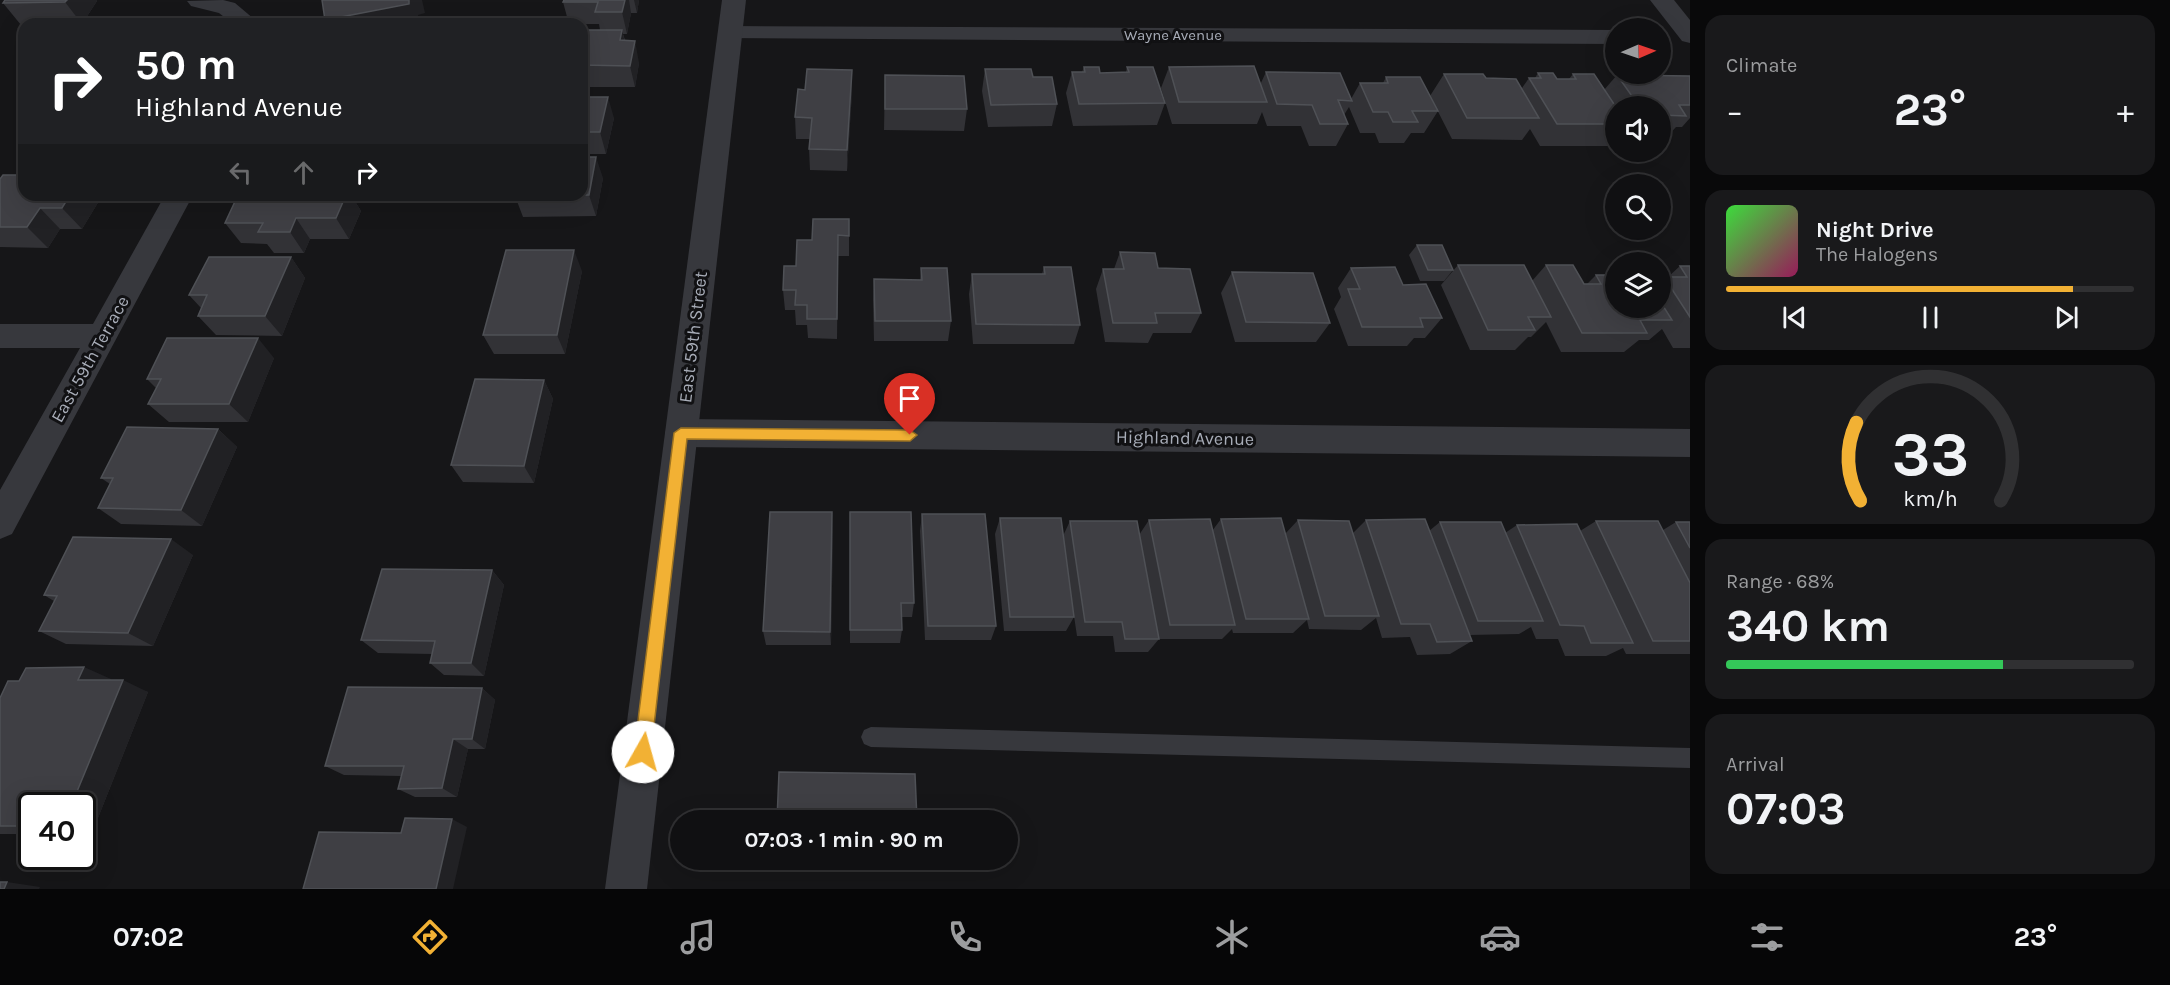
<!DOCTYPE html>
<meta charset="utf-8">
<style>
body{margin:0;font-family:Karla,sans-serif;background:#19191b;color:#f1f3f6;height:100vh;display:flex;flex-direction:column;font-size:22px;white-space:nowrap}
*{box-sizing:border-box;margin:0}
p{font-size:20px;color:#9c9d9f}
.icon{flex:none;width:33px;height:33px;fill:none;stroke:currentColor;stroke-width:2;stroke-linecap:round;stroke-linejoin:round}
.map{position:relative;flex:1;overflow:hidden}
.sheet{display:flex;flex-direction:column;gap:15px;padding:15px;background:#09090a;width:480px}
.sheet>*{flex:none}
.hud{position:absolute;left:18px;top:18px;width:570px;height:183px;border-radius:18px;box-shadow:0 6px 24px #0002,0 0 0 2px #303032;background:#202124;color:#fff;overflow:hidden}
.needle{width:39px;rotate:88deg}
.controls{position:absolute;left:1605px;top:18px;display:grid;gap:12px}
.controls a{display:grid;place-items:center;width:66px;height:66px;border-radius:50%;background:#101012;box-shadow:0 6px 24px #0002,0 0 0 2px #303032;font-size:30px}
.speed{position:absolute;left:18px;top:792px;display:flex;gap:12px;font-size:30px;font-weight:700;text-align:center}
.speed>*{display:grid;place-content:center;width:78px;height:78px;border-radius:50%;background:#101012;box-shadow:0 6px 24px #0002,0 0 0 2px #303032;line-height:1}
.speed .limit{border:3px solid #111;border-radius:9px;background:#fff;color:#111}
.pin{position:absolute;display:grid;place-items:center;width:51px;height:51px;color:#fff;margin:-62px -26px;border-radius:50% 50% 50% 0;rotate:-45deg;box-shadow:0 0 6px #0007}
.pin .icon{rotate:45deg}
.me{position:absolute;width:66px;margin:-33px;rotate:7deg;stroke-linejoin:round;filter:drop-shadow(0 0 4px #0008)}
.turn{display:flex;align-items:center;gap:21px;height:126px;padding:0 18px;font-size:27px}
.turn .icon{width:78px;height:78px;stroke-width:2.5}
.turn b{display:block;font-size:42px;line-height:51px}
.lanes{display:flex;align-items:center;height:57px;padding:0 18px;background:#0003;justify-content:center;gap:30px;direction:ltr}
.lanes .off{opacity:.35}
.big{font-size:45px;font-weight:700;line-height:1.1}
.sheet .tile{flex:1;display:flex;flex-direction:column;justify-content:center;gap:9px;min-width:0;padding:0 21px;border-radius:18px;background:#19191b}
.sheet .dial{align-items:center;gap:0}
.dial svg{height:156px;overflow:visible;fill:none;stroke:#303032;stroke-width:7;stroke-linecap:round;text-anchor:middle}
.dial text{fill:#f1f3f6;stroke:none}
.song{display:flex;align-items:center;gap:18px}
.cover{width:72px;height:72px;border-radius:9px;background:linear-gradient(135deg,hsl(120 70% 55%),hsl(330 70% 35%))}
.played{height:6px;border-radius:3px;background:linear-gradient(90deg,#f2b134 85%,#303032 85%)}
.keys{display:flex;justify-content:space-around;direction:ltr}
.heat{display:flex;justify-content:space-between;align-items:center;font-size:33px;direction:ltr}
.charge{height:9px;border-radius:4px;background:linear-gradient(90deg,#34c759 68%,#303032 0)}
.trip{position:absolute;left:670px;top:810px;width:348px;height:60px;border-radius:30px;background:#101012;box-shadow:0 6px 24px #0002,0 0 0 2px #303032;font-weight:700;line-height:60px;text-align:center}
.tabs{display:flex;height:96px;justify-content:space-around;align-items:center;background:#060607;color:#9c9d9f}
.tabs .icon{width:42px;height:42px}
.tabs .selected{color:#f2b134}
.tabs b{font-size:27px;color:#f1f3f6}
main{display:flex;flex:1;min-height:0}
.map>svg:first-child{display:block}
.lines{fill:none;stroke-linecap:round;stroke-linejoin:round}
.service{fill:#37383d;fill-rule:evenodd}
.minor{fill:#37383d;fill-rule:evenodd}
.tertiary{fill:#37383d;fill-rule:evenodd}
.wall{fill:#323236}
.shaded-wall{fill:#212124}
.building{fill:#3f3f44;stroke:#4f5156;stroke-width:1.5}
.route{fill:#f2b134;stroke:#9d7322;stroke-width:1.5}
.labels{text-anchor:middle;stroke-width:6;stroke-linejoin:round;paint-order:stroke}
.far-street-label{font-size:15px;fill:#a8adb8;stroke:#111113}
.street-label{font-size:18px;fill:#a8adb8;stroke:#111113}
</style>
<main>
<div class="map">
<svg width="1690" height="889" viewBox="0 0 1690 889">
<rect width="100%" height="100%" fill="#161618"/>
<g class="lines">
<!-- service -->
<path class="service" d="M871,727L1690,748V768L871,747L864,744L861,737L864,730Z"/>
<!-- minor -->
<path class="minor" d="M223,0L235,3L260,24H233L219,13L191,6L187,1Z
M1650,0H1674L1690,20V43L1682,41Z
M730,26L1616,30V44L722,38L718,33L722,28Z
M165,195H193L12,534L0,539V490L80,348H0V324H93Z
M681,419L1690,429V457L681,447L669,443L665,433L669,423Z"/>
<!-- tertiary -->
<path class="tertiary" d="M722,0H746L647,889H605Z"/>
</g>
<!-- wall -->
<path class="wall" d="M5,0H96L97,1L82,24H24V25H21L3,3Z
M564,0H639L637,13H631L627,34H623L625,40L639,63L635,87H582V30H600L599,24H569L563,2Z
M1084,67L1100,73L1126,72L1127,67L1165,103L1157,125L1073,126L1066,93L1072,72H1082Z
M1169,67L1260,85L1266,72L1351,99L1360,83H1383L1386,77L1438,111L1424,133H1411L1404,143H1379L1375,133H1360L1349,107L1344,115L1348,124L1336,146H1309L1301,126H1267L1262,112L1257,124H1172L1161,88Z
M985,69L1033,77L1057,104L1052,126L988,127L982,91Z
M1538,73L1557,79H1569L1573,74L1604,90L1617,75L1690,76V118L1682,127H1676L1666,138L1660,137V106H1616V138L1608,146H1540L1530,129L1522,140L1452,139L1430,96L1444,74L1486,78L1522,88L1529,78H1535Z
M885,75L967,109L964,131L884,130Z
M852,92L847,171L810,170L809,149L810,139H796L795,117Z
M582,97L614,118L606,154H582Z
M603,178L596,216L523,217L515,196Z
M0,179L24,195H101L102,196L82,229H60L48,248L0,247Z
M356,203L361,211L349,239H310L304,253H274L267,244L241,243L225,223Z
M849,219V256H838L837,339L808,338L807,325H796L795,310H785L783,290L812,240Z
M1417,245L1453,270L1444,281H1420L1409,255Z
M1120,252L1158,268L1201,313L1191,333H1153L1148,343L1105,342L1096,289L1103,269H1114Z
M291,257L305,278L282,336L216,335L198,316L201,308L189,295Z
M1458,265L1532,281L1546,265L1584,284H1587L1596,275L1616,308H1660V281L1664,277H1668L1680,266H1690V348H1673L1662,329L1649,340H1639L1624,352H1561L1546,322L1531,337H1528L1515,350H1470L1441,285Z
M1044,267L1080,325L1074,344H973L969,294L972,274H1042Z
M921,268L951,321L948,341H874L873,300L874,279L920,280Z
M1351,268L1403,285L1442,318L1425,338H1414L1407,346H1348L1334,309L1341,297L1338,288Z
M582,271L565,354H494L483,335Z
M1232,272L1330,323L1316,342H1235L1221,293Z
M274,358L248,422H169L148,404L156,388L147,379Z
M544,380L553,399L534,483L463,482L451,465Z
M218,429L237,447L202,526L121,524L98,508L110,484L101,478Z
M850,512L914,603L912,617H902V630L900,643H850Z
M922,514L996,626L991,640H925L920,531Z
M1000,518L1063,536L1070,521L1139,535L1149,520L1212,531L1221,519L1285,534L1298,520L1353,533L1366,520L1429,531L1440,522L1505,533L1517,525L1580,531L1596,521L1663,530L1676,522H1690V654H1626L1623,648L1606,656H1565L1558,639H1536L1531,627L1519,634L1469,635L1472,641L1450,654L1417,655L1410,637L1382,638L1376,618L1361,630L1309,629L1307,620L1293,633H1233L1232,629L1222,639H1159L1148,652H1115L1113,636H1077L1069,583L1074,617L1066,631H1004L995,534Z
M833,529L831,645H766L763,631Z
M193,555L153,646L66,644L39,631L54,601L44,595Z
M492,570L504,585L484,676L444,675L430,663L432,654L378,653L361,640Z
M111,679L110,680L148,692L92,833H82V806H32V834H0V698Z
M482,688L495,700L485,749H468L457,797H415L398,789L401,776L344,775L325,766Z
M776,860H887L886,864L777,863Z"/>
<!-- shaded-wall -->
<path class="shaded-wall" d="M67,0H96L97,1L82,24L65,2Z
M409,0H422L425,13L418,15V24H327L325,20Z
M625,0H629L631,13L627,34L622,12Z
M634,0H639L637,13Z
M622,30L627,52L620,40Z
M635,41L639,63L635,87L630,66Z
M852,70V92L847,171V150Z
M608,97L614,118L606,154L600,132Z
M596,157L603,178L596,216L589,195Z
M70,195H101L102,196L82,229L62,208Z
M342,195H359L356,203L361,211L349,239L336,218Z
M40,208L60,229L48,248L27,227Z
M296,218L310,239L304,253L290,232Z
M574,250L582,271L565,354L557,335Z
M291,257L305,278L282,336L265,316Z
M258,338L274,358L248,422L229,404Z
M544,380L553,399L534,483L524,466Z
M218,429L237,447L202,526L181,510Z
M832,512L833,529L831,645L830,632Z
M171,539L193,555L153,646L128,633Z
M492,570L504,585L484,676L471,663Z
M84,667L111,679L105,692L78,680Z
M123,680L148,692L92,833L82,831V806H71Z
M482,688L495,700L485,749L472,739Z
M453,739L468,749L457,797L442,788Z
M452,819L467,827L453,889H436Z
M7,882L40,887L39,889H4Z"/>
<!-- building -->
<path class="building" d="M5,0H67L65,2L3,3Z
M322,0H409V4L325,20Z
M564,0H625L622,12H595L598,2H563Z
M582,30H622L620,40L635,41L630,66L582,65Z
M1254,66L1267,102H1179L1169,67Z
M1084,67H1099L1100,73L1129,72L1127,67H1153L1165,103L1079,104L1072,72H1085Z
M807,69L852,70L847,150L809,149L812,118L795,117L798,89L805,90Z
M985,69H1031L1033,77H1052L1057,104L991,105Z
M1266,72L1340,73L1352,101L1338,100L1348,124H1320L1312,105L1277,104Z
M1538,73H1553L1557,79H1576L1573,74H1594L1616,107V124H1557L1529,78H1541Z
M1444,74H1483L1486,78L1516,79L1539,118H1467Z
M885,75L964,76L967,109H885Z
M1617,75L1690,76V105H1679L1686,116L1660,115V106H1639Z
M1386,77H1420L1438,111H1412L1418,122H1393L1388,112H1373L1360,83H1388Z
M582,97H608L600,132H582Z
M582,157H596L589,195H582Z
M3,175H24V195H70L62,208H40L27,227H0V179Z
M238,195H346L336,218H296L290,232H258L263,223H225Z
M515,195H569L515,196Z
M813,219H849V236L838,235L837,319H807V305H795L796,290H783L784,266H796L797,240H812Z
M1417,245H1442L1453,270H1428Z
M506,250H574L557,335H483Z
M1120,252L1155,253L1158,268L1190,269L1201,313H1155L1157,323H1113L1103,269H1124Z
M209,257H291L265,316H198L207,295H189Z
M1458,265H1524L1551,317H1528L1535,330H1488Z
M1546,265H1573L1584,284H1601L1596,275H1616V308H1660V301L1672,320H1640L1647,333H1582Z
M1680,266H1690V317L1664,277H1687Z
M1044,267H1071L1080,325L976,324L972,274H1045Z
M1395,267L1403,285L1426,284L1442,318H1420L1423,327H1362L1348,289H1360L1351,268Z
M921,268H947L951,321H875L874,279L922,280Z
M1232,272L1313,273L1330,323L1246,322Z
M167,338H258L229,404H148L161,379H147Z
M475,379L544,380L524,466L451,465Z
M127,427L218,429L181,510L98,508L113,478H101Z
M770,512H832L830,632L763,631Z
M850,512H911L914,603H901L902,630H850Z
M922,514H985L996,626H928Z
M1000,518H1061L1074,617H1010Z
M1281,518L1309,619H1246L1221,519Z
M1210,519L1235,625H1170L1149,520Z
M1425,519L1472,641L1437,642L1430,624H1401L1366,520Z
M1298,520L1349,521L1379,616H1325Z
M1070,521H1137L1159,639H1125L1122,622H1085Z
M1596,521H1658L1690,583V641H1653Z
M1440,522H1501L1543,621H1478Z
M1676,522H1690V548Z
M1577,524L1633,643H1591L1584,626L1560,625L1517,525Z
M73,537L171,539L128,633L39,631L57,596L44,595Z
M382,569L492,570L471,663H430L435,641L361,640Z
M84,667L78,680H123L71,806H32V826H0V698L8,681H19L26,668Z
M348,687L482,688L472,739H453L442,788L398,789L404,766H325Z
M779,772L915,774L917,820H777Z
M405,818L452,819L436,889H303L319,832L401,833Z
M0,882H7L4,889H0Z"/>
<!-- route -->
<path class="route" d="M681,428L910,430L917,435L910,441L687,439L651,752L648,758L643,760L637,758L634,752L674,433Z"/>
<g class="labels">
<!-- far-street labels -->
<g class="far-street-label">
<text x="1173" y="40">Wayne Avenue</text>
</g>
<!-- street labels -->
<g class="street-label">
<text transform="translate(693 337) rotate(-83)" y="6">East 59th Street</text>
<text transform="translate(90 359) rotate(-61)" y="6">East 59th Terrace</text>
<text transform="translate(1185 438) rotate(1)" y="6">Highland Avenue</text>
</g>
</g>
</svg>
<div class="controls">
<a><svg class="needle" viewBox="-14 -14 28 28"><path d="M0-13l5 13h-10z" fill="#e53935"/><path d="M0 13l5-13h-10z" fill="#9c9d9f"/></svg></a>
<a><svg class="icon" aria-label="sound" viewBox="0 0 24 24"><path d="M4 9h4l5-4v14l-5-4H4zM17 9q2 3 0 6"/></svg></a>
<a><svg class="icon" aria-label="search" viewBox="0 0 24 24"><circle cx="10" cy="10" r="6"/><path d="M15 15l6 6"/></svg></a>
<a><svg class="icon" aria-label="layers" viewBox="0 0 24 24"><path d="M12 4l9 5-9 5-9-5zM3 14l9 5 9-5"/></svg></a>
</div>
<div class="speed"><div class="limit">40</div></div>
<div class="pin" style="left:910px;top:435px;background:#d93025"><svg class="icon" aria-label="arrive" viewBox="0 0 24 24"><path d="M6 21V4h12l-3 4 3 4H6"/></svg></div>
<svg class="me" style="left:643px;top:752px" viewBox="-20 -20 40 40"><circle r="19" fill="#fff"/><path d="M0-13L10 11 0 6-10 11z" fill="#f2b134"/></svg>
<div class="trip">07:03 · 1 min · 90 m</div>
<div class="hud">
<div class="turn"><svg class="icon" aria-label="right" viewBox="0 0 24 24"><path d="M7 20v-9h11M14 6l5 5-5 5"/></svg><div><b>50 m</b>Highland Avenue</div></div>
<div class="lanes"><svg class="icon off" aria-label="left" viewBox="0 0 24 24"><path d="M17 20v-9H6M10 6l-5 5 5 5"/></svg><svg class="icon off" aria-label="ahead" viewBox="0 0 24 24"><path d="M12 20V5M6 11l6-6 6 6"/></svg><svg class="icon" aria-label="right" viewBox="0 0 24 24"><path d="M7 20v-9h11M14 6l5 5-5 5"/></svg></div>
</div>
</div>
<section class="sheet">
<div class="tile"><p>Climate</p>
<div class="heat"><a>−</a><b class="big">23°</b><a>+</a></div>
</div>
<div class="tile">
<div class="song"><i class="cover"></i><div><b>Night Drive</b><p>The Halogens</p></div></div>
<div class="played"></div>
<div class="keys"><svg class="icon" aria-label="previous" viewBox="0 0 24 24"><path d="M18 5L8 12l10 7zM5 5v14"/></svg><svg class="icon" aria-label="pause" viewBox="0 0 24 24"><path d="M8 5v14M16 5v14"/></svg><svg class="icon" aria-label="next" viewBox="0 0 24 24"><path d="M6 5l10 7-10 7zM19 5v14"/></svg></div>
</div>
<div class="tile dial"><svg viewBox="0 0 100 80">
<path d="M14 69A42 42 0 1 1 86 69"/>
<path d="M14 69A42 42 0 0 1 12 29" stroke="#f2b134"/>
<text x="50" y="56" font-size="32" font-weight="700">33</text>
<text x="50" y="72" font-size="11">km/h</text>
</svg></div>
<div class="tile"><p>Range · 68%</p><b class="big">340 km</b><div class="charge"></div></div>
<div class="tile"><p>Arrival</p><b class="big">07:03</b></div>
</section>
</main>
<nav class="tabs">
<b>07:02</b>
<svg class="icon selected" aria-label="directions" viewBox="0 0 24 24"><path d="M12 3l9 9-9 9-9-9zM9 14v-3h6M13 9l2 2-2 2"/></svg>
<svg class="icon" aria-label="music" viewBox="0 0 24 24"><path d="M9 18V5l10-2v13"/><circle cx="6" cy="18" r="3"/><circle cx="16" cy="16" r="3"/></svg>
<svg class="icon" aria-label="phone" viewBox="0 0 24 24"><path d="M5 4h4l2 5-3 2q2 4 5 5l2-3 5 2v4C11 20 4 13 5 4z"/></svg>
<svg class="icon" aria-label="climate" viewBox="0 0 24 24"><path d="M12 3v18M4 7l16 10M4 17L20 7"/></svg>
<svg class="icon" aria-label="car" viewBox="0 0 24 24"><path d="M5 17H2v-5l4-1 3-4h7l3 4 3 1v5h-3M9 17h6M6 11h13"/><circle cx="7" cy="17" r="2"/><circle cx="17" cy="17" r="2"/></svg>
<svg class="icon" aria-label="filters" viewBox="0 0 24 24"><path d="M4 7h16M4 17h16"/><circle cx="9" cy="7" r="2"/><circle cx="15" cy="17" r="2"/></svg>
<b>23°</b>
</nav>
